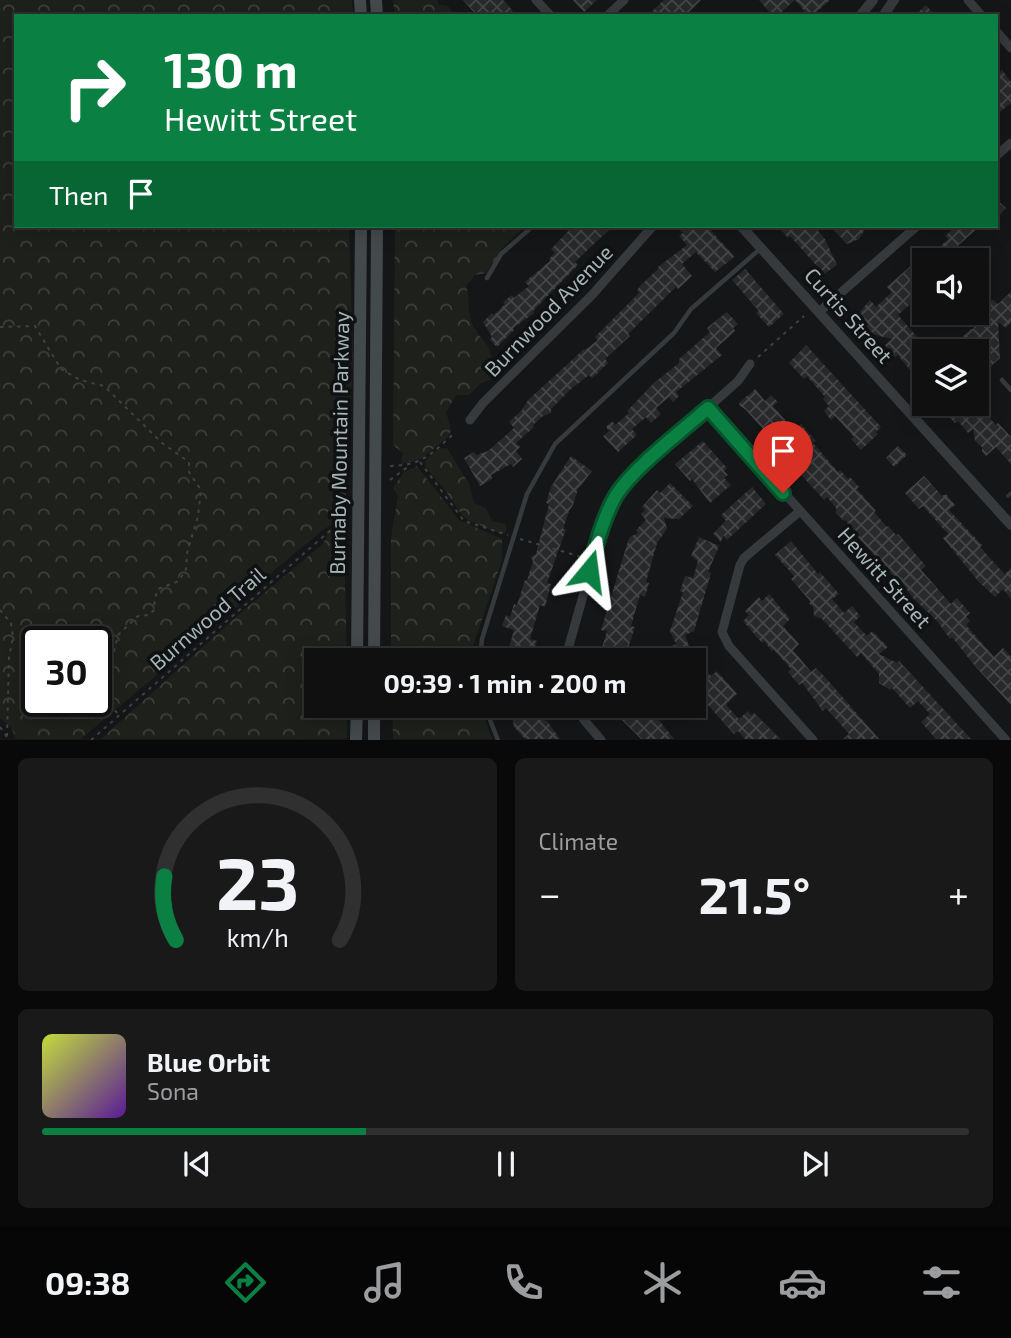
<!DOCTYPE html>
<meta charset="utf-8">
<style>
body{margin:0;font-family:"Exo 2",sans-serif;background:#19191a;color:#f1f3f6;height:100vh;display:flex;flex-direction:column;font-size:26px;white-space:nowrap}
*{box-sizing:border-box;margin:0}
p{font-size:23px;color:#9c9d9f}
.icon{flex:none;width:38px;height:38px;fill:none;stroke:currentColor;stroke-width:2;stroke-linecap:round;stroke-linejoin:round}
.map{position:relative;height:740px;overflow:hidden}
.side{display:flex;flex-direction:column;gap:18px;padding:18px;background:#090909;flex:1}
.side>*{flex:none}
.guide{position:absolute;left:14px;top:14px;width:984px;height:214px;border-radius:0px;box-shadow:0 4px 18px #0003,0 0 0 2px #303031;background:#0b8043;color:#fff;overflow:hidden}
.buttons{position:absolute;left:912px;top:248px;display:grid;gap:14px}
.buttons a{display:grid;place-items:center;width:77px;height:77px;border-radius:0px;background:#101011;box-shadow:0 4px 18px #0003,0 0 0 2px #303031;font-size:35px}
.speed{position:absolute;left:21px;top:626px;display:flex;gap:14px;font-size:35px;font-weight:700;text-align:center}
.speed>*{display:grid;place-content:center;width:91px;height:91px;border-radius:50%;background:#101011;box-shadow:0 4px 18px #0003,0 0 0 2px #303031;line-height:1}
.speed .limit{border:4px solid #111;border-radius:10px;background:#fff;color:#111}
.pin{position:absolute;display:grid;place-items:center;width:60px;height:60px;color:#fff;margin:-72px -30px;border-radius:50% 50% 50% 0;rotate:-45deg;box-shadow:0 0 7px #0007}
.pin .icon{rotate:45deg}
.me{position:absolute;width:77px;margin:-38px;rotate:16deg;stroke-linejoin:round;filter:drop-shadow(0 0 5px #0008)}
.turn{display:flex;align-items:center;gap:24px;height:147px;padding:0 35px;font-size:32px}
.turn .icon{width:91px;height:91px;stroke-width:2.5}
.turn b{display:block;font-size:49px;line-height:60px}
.then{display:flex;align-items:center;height:66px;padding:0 35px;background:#0003;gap:14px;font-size:26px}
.big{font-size:52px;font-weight:700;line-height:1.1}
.side .card{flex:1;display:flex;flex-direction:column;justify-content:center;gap:10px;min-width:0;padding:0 24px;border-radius:10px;background:#19191a}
.side .dial{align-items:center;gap:0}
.dial svg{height:182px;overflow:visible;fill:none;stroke:#303031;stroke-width:7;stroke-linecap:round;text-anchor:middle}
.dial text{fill:#f1f3f6;stroke:none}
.song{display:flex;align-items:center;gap:21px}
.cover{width:84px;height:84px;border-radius:10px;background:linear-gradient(135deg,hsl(70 70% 55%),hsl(270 70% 35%))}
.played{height:7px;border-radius:4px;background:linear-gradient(90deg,#0b8043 35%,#303031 35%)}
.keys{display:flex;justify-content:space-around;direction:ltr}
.heat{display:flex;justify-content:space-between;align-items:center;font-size:38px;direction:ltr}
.side .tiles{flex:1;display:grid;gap:18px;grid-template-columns:1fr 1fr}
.card:last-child{grid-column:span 2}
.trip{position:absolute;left:304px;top:648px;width:402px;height:70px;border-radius:0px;background:#101011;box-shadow:0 4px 18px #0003,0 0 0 2px #303031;font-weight:700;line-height:70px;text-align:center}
.tabs{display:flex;height:112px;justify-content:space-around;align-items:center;background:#060607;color:#9c9d9f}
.tabs .icon{width:49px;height:49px}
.tabs .selected{color:#0b8043}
.tabs b{font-size:32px;color:#f1f3f6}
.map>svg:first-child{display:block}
.forest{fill:url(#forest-crowns);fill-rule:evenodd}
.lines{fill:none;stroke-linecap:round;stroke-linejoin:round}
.stream{stroke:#2b3a38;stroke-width:3.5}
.building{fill:url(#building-cross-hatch)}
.path{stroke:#3c4243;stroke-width:2;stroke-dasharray:3.5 5;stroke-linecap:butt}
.service{stroke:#363a3c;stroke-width:4.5}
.minor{stroke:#363a3c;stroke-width:9}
.tertiary{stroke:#363a3c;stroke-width:10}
.secondary{stroke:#444a4c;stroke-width:12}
.route-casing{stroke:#07532c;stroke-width:18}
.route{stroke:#0b8043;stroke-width:12}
.labels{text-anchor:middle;stroke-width:7;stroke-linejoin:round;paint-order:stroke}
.street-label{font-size:21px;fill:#a6b5b7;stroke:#101112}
</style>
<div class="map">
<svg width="1011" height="740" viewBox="0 0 1011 740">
<defs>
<pattern id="forest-crowns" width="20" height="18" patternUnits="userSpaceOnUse" patternTransform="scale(1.75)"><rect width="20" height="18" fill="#1e211b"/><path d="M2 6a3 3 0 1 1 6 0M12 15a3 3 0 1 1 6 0" fill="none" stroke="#3c3f3a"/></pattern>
<pattern id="building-cross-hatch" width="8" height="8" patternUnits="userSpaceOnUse" patternTransform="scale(1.75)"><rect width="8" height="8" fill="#28292b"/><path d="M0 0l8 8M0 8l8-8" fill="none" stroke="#444648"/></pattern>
</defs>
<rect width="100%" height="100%" fill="#151617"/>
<!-- forest -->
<path class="forest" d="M0,0H352L353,16H16V226H349L353,355L345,517L324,529L272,572L238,606L81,739H16L11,727L0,718ZM96,642V702H37V642Z
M393,0H437L439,5L448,6L455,16H395Z
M395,226H525L504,246L486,273L475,275L466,286C470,298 467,315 473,326C480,340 492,344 492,361L499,365L493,378L480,384L469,395H456L446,412L451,430L449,436L421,459L401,464L403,453L393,445Z
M447,448L469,484L474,503L486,508L492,521L506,524V532L501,534L468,520L462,515L445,490L426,468L425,461L438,449Z
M417,466L459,520L502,539V560L471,652L472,660H391V538L398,496L393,488L404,472Z
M337,528L344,541L347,660H317V705H347V739H101L244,610L323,544L329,530Z
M392,705H480L492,739H393Z"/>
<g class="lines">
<!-- stream -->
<path class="stream" d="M1008,496L1011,493"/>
</g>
<!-- building -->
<path class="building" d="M463,0H503L513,11L508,16H477Z
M573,0H597L584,12Z
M664,0H701L685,16H647Z
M759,0H830L813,15L807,14L795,0L777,16H773Z
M926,5L935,16H914Z
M1002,70L1011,82V103L1000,112L996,107V76Z
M996,199L1006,208L996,219Z
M573,226H613L575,262L578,265L533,311L534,313L513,328L514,330L497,347L490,340L492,337L483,322L492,313L494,315L505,304L503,302L512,295L514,298L529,286L525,282L550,261L549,259L555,253L551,249Z
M685,226H707L734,256L733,258L715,272L696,252L682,264L692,276L678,289L676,287L628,334L630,336L605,359L608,363L592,378L589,375L571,389L551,409V413L543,416L533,425L534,427L516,443L520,447L516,451L522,459L513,467L511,464L491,475L492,479L480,486L464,458L474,452L476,455L488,451L514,428L509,422L522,410L528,400L584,349L585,350L598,340L595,337L639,293L637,290L640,286L659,268L658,267L687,245L679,236L683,233L680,230Z
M786,226H814L825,239L837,265L824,274L790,236L788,238L781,230Z
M830,226H867L859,239L847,244Z
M956,226H980L952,251L957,257L953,261H925L948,239L945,236Z
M924,261V310L915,300L898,315L918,338L914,342L924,354V388L898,355L895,357L885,345L892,339L868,333L853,320L870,300L876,307L892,292L887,287L914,263L918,267Z
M745,269L784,314L769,327L756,313L759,311L732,280Z
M1011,292V322L1006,328L998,322L1000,358L988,369L976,357V352H972L960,339L971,329H973L986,311L984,309L988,302L993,300L998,304Z
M727,312L738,324L733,328L735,331L716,348L722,355L676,392L679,396L673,402L669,397L656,408L661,414L651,423L646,417L632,429L637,435L618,452L603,436L609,431L606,427L612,421L615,425L629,413L627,411L655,382L679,363V359L710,332L707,328Z
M806,345L881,427L876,432L878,434L861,450L851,439L854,437L835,416L831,420L824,411L829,406L823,399L825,397L807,376L804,379L789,363Z
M755,389L765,401L771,395L778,402L773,406L794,430L801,424L816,441L813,443L838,472L840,470L848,479L850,477L859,487L857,489L876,511L874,512L887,527L888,526L896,535L898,534L926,566L921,570L929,579L951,604L957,598L970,613L966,617L970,621L966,625L994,657L1003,648L1011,657V705L974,665L952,637L950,639L937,621L913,598L903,584L902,585L847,525V521L843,520L836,513V508L827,497L824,500L768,438L762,431L763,429L746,410L739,405L740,402Z
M938,404H977L996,425L998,423L1011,437V464L996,447L986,456L982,451V447L975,441L973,429L968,433L958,421L955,423Z
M703,441L727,468L724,471L728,475L724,478L731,485L710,503L692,479L690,481L675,464Z
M898,446L907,455L894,467L886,458Z
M571,456L592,471L578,489L573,505L569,511L563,529H566L547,583L551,584L547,599L545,607L540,605L530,639L537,641L531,660H500L503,650L508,651L514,630L502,626L506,615L510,617L514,604L517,605L525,580L527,581L533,561L531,557L536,554L549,504L546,503L551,487Z
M924,476L942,496L946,494L955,505L949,510L982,545L980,547L999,568L1005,574L1011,568V599L1003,589L995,597L978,581L943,538L948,534L923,506L919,509L905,493Z
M670,483L693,506L679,519L664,518L667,529L657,543L646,582L649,583L645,597L640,595L631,626L635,627L628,648L616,645V660H594V651H601L607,631L601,630L628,541L630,537L638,533L636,530L646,520L641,514L645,510L642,507L657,490L660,493Z
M752,487L766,504L727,540L723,535L721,542L713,534L726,521L721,515Z
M699,537L719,546L708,572L711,573L694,631L685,635L694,660H675L670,647L676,644L670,631L683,592L680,591L685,576L693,578L698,561L691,556Z
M791,541L818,574L820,572L839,594L832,599L844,613L852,606L860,616L854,622L867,636L872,631L888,647L879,654L897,663L899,661L971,739H936L921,722L930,714L918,701L910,708L892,688L890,690L879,683V674L861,653L857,657L822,619L814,616L813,607L809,603L811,602L791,579L794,576L775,555Z
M769,594L790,619L783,626L799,644L793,650L811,672L816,668L825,677L879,739H843L849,734L826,708L823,711L802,683L799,685L788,672L791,669L774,650L772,651L764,641L762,643L743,621L749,615L745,611L759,597L762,601Z
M703,666L711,676L717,671L737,694L727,703V706L739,719L748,711L751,715L754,713L780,739H745L738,731L734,734L706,703L709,701L695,685V673Z
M514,705H532L539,719L547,721L560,739H525L514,727L511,708Z
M617,705H647L674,739H641L620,718L625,714Z"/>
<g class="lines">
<!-- path -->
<path class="path" d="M0,327L35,326L61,369L80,380L104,386L162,443L189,462V472L201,490L198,516L187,553L186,569L179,581L158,589L155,598L154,610L149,615L138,616L118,635L103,697L119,715
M758,357L804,316
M420,462L464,521L508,535
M390,466C425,465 431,453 456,432
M390,480L409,466
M520,539L582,557
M0,610L11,623L13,637L9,657L7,736
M0,727L9,740
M91,740L333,528L345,523"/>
<!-- service -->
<path class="service" d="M487,278L501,254L533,226
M1002,380L1011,390
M480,660L482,639L527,494L555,444L674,333L691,309L760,249
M484,705L498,740"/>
<!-- minor -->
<path class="minor" d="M536,0L551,16
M968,0L982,16
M607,16L624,0
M996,31L1011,48
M996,156L1011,143
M819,312L917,226
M708,408L1006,740
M470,420L483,403L592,295L653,226
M800,511L744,558L740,565L722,632L729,646L813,740
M565,660L604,521L614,498L626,481L738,381L750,364
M575,705L584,720L601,740"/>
<!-- tertiary -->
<path class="tertiary" d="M860,16L873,0
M883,16L894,0
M741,226L1011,525"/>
<!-- secondary -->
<path class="secondary" d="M360,0L361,16
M376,0L377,16
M357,660L361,226
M374,660L377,226
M356,740L357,705
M374,740V705"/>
</g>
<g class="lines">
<!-- route casing -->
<g class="route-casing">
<path id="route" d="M589,571C596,547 602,521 614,499C629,471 682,431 708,408L783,493"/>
</g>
<!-- route -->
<use href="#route" class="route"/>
</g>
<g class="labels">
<!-- street labels -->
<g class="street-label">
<text transform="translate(549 311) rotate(-46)" y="7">Burnwood Avenue</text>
<text transform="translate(848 316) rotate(48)" y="7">Curtis Street</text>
<text transform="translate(340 443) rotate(-89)" y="7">Burnaby Mountain Parkway</text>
<text transform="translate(884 578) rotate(48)" y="7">Hewitt Street</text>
<text transform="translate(208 619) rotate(-41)" y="7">Burnwood Trail</text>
</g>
</g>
</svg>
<div class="buttons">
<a><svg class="icon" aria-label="sound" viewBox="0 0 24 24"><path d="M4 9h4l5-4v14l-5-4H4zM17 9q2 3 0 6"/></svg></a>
<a><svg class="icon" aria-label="layers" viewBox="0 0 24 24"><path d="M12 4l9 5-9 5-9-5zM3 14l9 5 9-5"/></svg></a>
</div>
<div class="speed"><div class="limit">30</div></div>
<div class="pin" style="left:783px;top:493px;background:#d93025"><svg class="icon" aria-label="arrive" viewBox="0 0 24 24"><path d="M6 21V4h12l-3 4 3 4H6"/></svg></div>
<svg class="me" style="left:589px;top:571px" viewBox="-20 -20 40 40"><path d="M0-17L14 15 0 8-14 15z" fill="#0b8043" stroke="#fff" stroke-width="4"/></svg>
<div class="trip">09:39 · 1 min · 200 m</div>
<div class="guide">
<div class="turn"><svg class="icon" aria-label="right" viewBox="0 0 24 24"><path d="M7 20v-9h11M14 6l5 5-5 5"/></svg><div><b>130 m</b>Hewitt Street</div></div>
<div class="then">Then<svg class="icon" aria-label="arrive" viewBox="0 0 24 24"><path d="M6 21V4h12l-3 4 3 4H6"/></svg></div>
</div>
</div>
<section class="side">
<div class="tiles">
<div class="card dial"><svg viewBox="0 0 100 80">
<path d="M14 69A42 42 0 1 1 86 69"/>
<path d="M14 69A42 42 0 0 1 9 41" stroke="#0b8043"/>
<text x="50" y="56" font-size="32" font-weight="700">23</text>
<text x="50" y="72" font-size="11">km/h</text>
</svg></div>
<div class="card"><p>Climate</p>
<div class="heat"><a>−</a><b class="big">21.5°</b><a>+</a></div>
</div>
<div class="card">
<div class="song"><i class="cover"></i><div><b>Blue Orbit</b><p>Sona</p></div></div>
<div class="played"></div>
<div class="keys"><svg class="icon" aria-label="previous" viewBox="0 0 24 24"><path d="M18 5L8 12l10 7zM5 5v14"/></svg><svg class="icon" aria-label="pause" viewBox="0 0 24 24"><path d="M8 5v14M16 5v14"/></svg><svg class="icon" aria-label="next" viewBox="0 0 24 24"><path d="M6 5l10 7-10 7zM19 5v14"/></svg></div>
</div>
</div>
</section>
<nav class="tabs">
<b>09:38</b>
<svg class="icon selected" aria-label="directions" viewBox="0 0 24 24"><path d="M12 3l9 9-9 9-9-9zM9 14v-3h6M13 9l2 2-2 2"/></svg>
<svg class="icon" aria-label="music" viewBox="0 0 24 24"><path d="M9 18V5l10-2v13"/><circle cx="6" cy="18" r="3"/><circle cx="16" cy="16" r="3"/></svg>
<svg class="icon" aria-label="phone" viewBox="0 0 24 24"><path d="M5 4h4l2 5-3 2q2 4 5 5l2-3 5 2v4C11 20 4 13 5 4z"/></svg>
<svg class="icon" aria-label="climate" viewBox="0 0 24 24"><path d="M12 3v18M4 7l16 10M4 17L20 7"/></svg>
<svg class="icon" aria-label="car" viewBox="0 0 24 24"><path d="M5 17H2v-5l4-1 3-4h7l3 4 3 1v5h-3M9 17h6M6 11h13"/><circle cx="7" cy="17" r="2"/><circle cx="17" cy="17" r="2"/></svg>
<svg class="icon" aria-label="filters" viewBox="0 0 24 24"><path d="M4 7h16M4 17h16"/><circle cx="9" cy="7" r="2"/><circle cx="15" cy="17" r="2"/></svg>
</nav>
